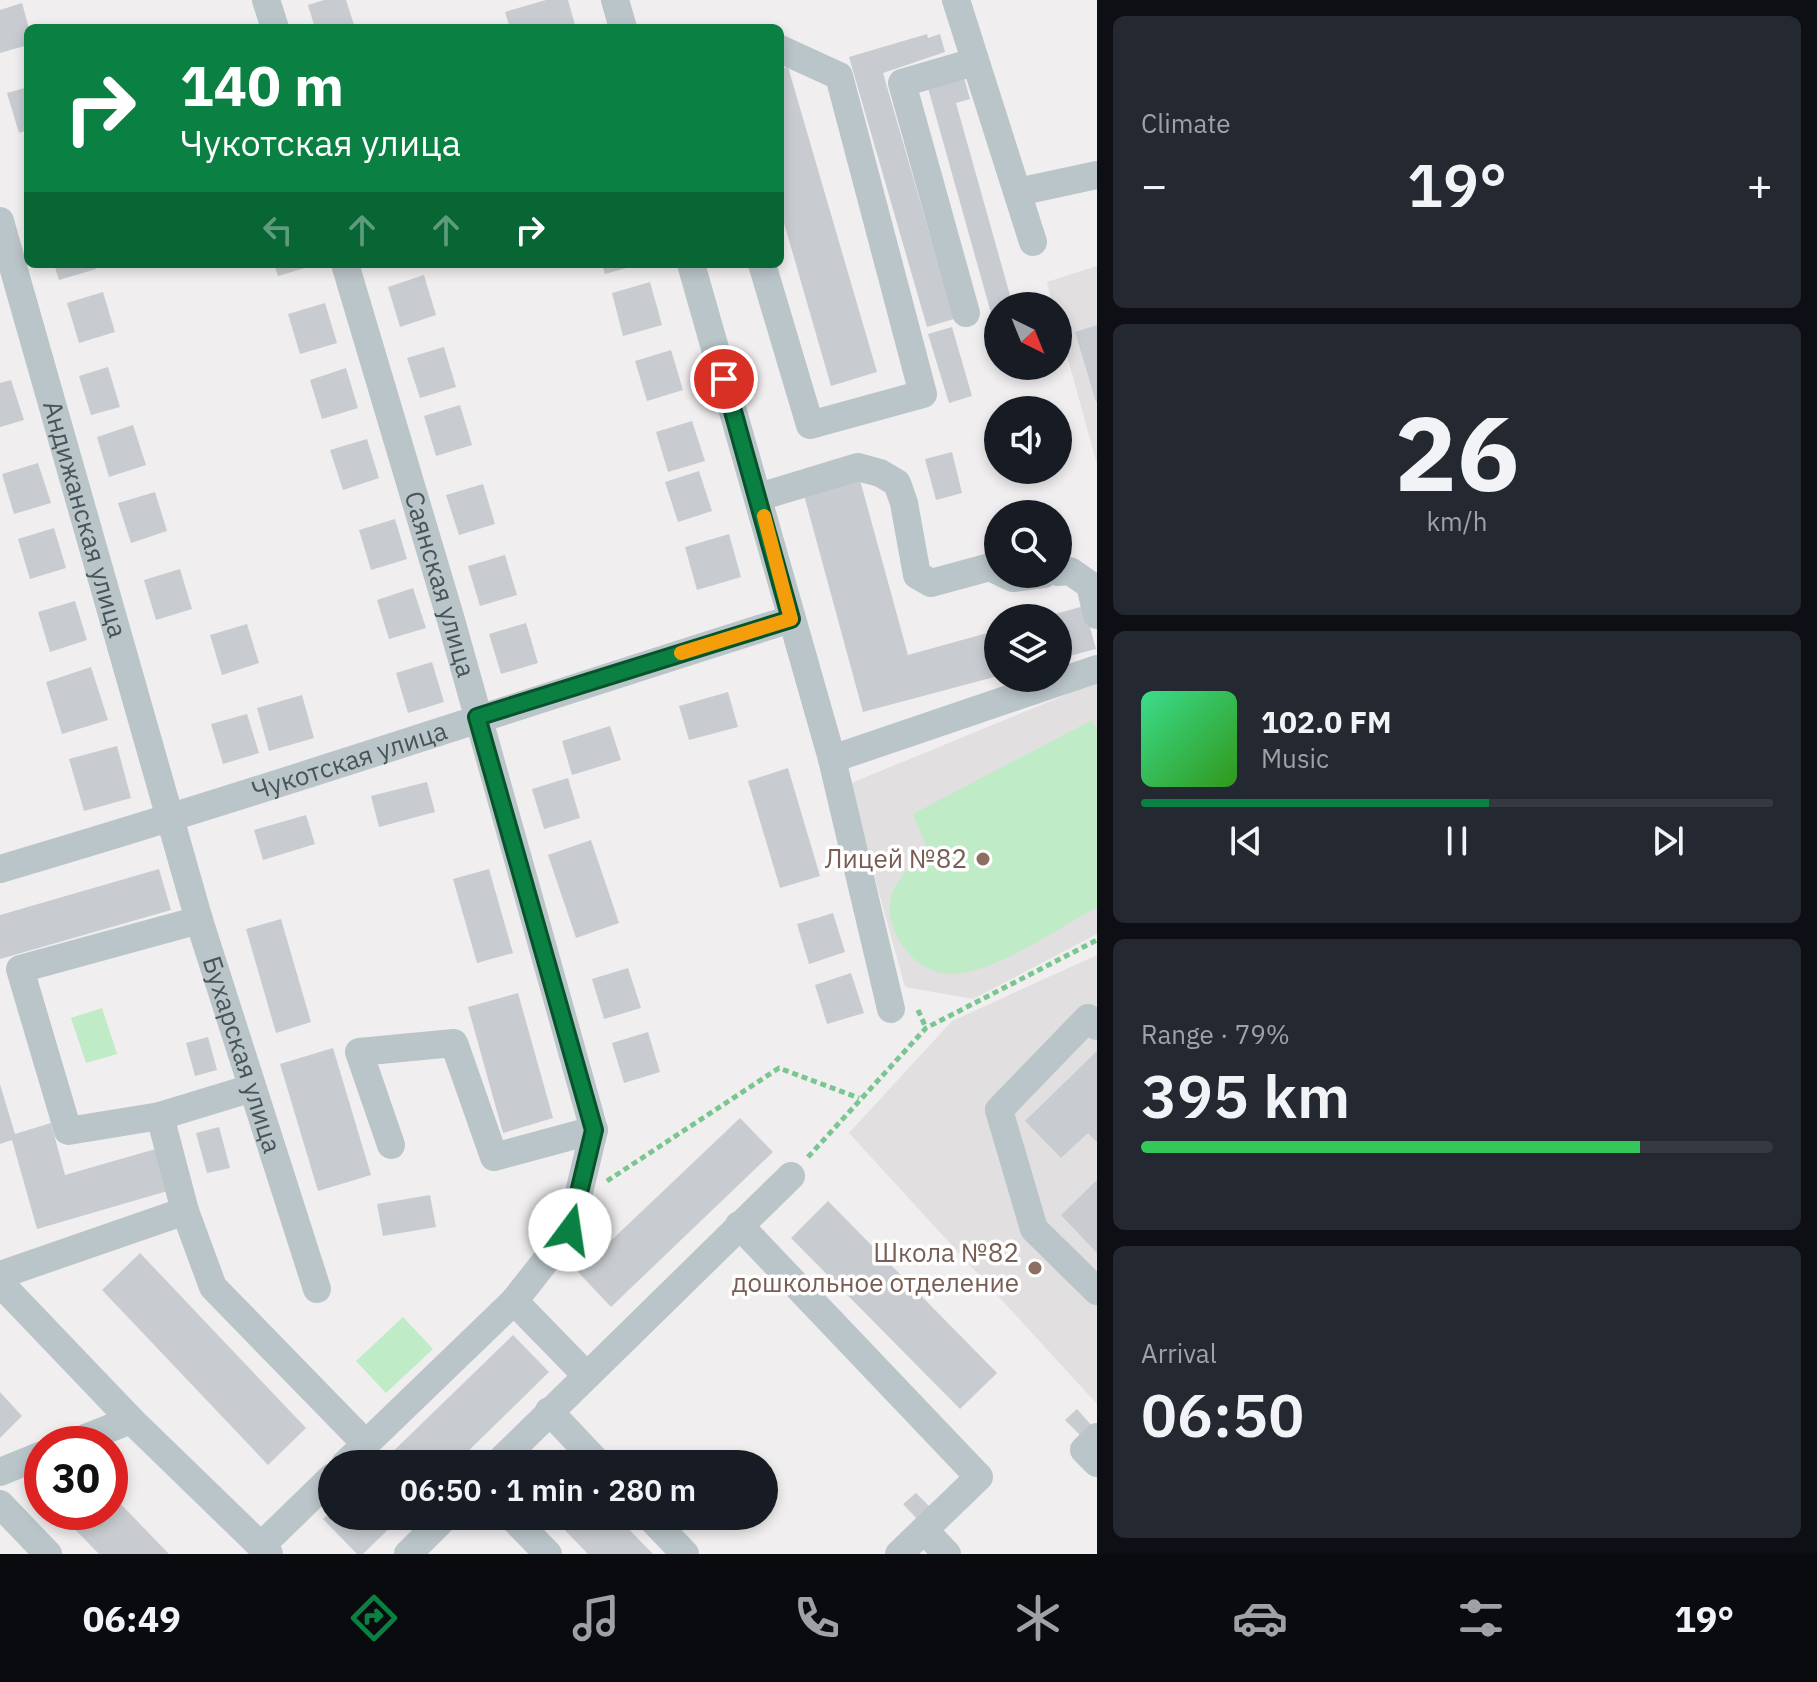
<!DOCTYPE html>
<meta charset="utf-8">
<style>
body{margin:0;font-family:"IBM Plex Sans",sans-serif;background:#242831;color:#f1f3f6;height:100vh;display:flex;flex-direction:column;font-size:30px;white-space:nowrap}
*{box-sizing:border-box;margin:0}
p{font-size:26px;color:#9ea1a6}
.icon{flex:none;width:44px;height:44px;fill:none;stroke:currentColor;stroke-width:2;stroke-linecap:round;stroke-linejoin:round}
.map{position:relative;flex:1;overflow:hidden}
.side{display:flex;flex-direction:column;gap:16px;padding:16px;background:#0d0f14;width:720px}
.side>*{flex:none}
.guide{position:absolute;left:24px;top:24px;width:760px;height:244px;border-radius:12px;box-shadow:0 4px 12px #0003;background:#0b8043;color:#fff;overflow:hidden}
.needle{width:52px;rotate:137deg}
.controls{position:absolute;left:984px;top:292px;display:grid;gap:16px}
.controls a{display:grid;place-items:center;width:88px;height:88px;border-radius:50%;background:#171b24;box-shadow:0 4px 12px #0003;font-size:40px}
.speed{position:absolute;left:24px;top:1426px;display:flex;gap:16px;font-size:40px;font-weight:700;text-align:center}
.speed>*{display:grid;place-content:center;width:104px;height:104px;border-radius:50%;background:#171b24;box-shadow:0 4px 12px #0003;line-height:1}
.speed .limit{border:12px solid #d22;background:#fff;color:#111}
.pin{position:absolute;display:grid;place-items:center;width:68px;height:68px;color:#fff;margin:-34px;border:4px solid #fff;border-radius:50%;box-shadow:0 2px 8px #0007}
.me{position:absolute;width:88px;margin:-44px;rotate:14deg;stroke-linejoin:round;filter:drop-shadow(0 0 6px #0008)}
.turn{display:flex;align-items:center;gap:28px;height:168px;padding:0 24px;font-size:36px}
.turn .icon{width:104px;height:104px;stroke-width:2.5}
.turn b{display:block;font-size:56px;line-height:68px}
.lanes{display:flex;align-items:center;height:76px;padding:0 24px;background:#0003;justify-content:center;gap:40px;direction:ltr}
.lanes .off{opacity:.35}
.big{font-size:60px;font-weight:600;line-height:1.1}
.side .widget{flex:1;display:flex;flex-direction:column;justify-content:center;gap:12px;min-width:0;padding:0 28px;border-radius:12px;background:#242831}
.side .dial{align-items:center;gap:0}
.dial b{font-size:104px;line-height:1}
.song{display:flex;align-items:center;gap:24px}
.cover{width:96px;height:96px;border-radius:12px;background:linear-gradient(135deg,hsl(150 70% 55%),hsl(110 70% 35%))}
.played{height:8px;border-radius:4px;background:linear-gradient(90deg,#0b8043 55%,#363941 55%)}
.keys{display:flex;justify-content:space-around;direction:ltr}
.heat{display:flex;justify-content:space-between;align-items:center;font-size:44px;direction:ltr}
.charge{height:12px;border-radius:6px;background:linear-gradient(90deg,#34c759 79%,#363941 0)}
.trip{position:absolute;left:318px;top:1450px;width:460px;height:80px;border-radius:40px;background:#171b24;box-shadow:0 4px 12px #0003;font-weight:600;line-height:80px;text-align:center}
.tab-bar{display:flex;height:128px;justify-content:space-around;align-items:center;background:#090b0e;color:#9ea1a6}
.tab-bar .icon{width:56px;height:56px}
.tab-bar .active{color:#0b8043}
.tab-bar b{font-size:36px;color:#f1f3f6}
main{display:flex;flex:1;min-height:0}
.map>svg:first-child{display:block}
.education{fill:#e1dfdf}
.green{fill:#bfebc7}
.building{fill:#c8ccd0}
.lines{fill:none;stroke-linecap:round;stroke-linejoin:round}
.path{stroke:#7ac691;stroke-width:5;stroke-dasharray:6 4;stroke-linecap:butt}
.minor{stroke:#bac5c9;stroke-width:28}
.route-casing{stroke:#07532c;stroke-width:20}
.route{stroke:#0b8043;stroke-width:14}
.slow{stroke:#f59e0b;stroke-width:14}
.education-dot{fill:#8d6e63;stroke:#fff;stroke-width:3}
.labels{text-anchor:middle;stroke-width:7;stroke-linejoin:round;paint-order:stroke}
.street-label{font-size:26px;fill:#475459;stroke:#fff}
.education-label{font-size:26px;fill:#785e54;stroke:#fff;text-anchor:end}
</style>
<main>
<div class="map">
<svg width="1097" height="1554" viewBox="0 0 1097 1554">
<rect width="100%" height="100%" fill="#f0eeee"/>
<!-- education -->
<path class="education" d="M1097,266V464L1058,323V306H1053L1047,282Z
M1097,682V934L973,999L905,987L849,784Z
M1097,955V1404L849,1133L952,1021Z"/>
<!-- green -->
<path class="green" d="M1092,720L1097,729V907C1057,929 998,971 953,974C919,976 887,937 890,904C892,880 913,865 929,852L913,814Z
M102,1008L117,1054L86,1063L71,1018Z
M403,1317L433,1349L386,1393L356,1361Z"/>
<!-- building -->
<path class="building" d="M324,0H346L355,28H315L308,5Z
M546,0H568L576,28H510L505,12Z
M22,3L29,28L28,45L0,53V10Z
M927,34L928,38L940,34L945,52L883,73L954,319L927,327L849,57Z
M788,67L877,372L831,386L780,209V69Z
M964,78L970,99L956,103L1013,306H998V311L991,313L928,88Z
M28,87V130L19,133L7,93Z
M54,264H94L96,269L59,280Z
M274,264H315V265L278,276Z
M602,264H637V265L605,274Z
M424,275L436,315L400,327L388,287Z
M650,282L662,325L623,336L612,293Z
M103,292L115,332L79,343L67,303Z
M325,303L337,343L300,354L288,314Z
M1097,325V402H1096L1075,332Z
M952,327L972,396L949,403L928,334Z
M444,347L456,387L420,398L407,358Z
M671,350L683,390L647,401L635,361Z
M108,367L120,407L91,415L79,376Z
M346,368L358,408L322,419L310,380Z
M11,380L24,420L0,427V383Z
M460,405L472,445L436,456L424,416Z
M692,421L705,461L668,472L656,432Z
M133,425L146,465L109,477L97,437Z
M367,439L379,478L343,490L330,450Z
M952,452L962,493L936,500L925,459Z
M38,463L51,503L14,514L2,474Z
M699,471L712,511L678,522L665,482Z
M860,480L908,655L998,630V676L863,712L804,495Z
M483,484L495,524L459,535L446,495Z
M155,492L167,531L131,543L118,503Z
M395,519L407,559L371,570L359,530Z
M54,528L66,568L30,579L18,539Z
M729,534L741,577L697,590L685,547Z
M505,555L517,595L480,606L468,566Z
M180,569L192,609L156,620L144,580Z
M413,588L426,628L389,639L377,600Z
M75,601L87,640L50,652L38,612Z
M1084,606L1096,649L1058,659V618L1044,617Z
M526,623L538,663L501,674L489,634Z
M247,624L259,663L222,675L210,635Z
M432,662L444,702L408,713L396,673Z
M91,667L108,720L62,734L46,682Z
M728,692L738,727L689,740L679,706Z
M302,695L314,738L269,751L257,708Z
M247,714L259,753L223,764L211,724Z
M610,726L621,760L572,775L562,741Z
M117,746L131,798L84,811L69,759Z
M788,768L820,876L780,888L748,781Z
M568,778L580,818L544,829L532,789Z
M427,782L435,812L379,827L371,796Z
M306,815L315,844L263,860L254,830Z
M591,840L619,923L576,938L548,855Z
M159,869L171,910L0,959V915Z
M489,869L513,953L477,963L453,879Z
M833,913L845,952L809,964L797,924Z
M281,919L311,1022L276,1033L246,929Z
M628,968L641,1008L604,1019L592,979Z
M851,973L864,1013L827,1024L815,985Z
M518,993L553,1118L503,1133L468,1007Z
M648,1032L660,1072L624,1083L612,1043Z
M208,1037L217,1070L195,1076L186,1043Z
M333,1048L371,1175L318,1191L280,1064Z
M1097,1051V1142L1088,1133L1061,1158L1025,1121Z
M0,1084L15,1134L51,1123L65,1175L159,1148L171,1190L37,1229L12,1140L0,1144Z
M740,1118L773,1152L611,1307L578,1272Z
M219,1127L230,1168L207,1173L196,1133Z
M1097,1180V1253L1061,1215Z
M430,1195L436,1227L383,1236L377,1204Z
M828,1201L997,1373L960,1409L791,1238Z
M140,1253L306,1428L268,1465L102,1290Z
M513,1335L549,1372L455,1464H380Z
M0,1392L22,1416L0,1438Z
M1077,1409L1092,1426L1081,1436L1065,1420Z
M110,1493L169,1554H99L58,1512H110Z
M916,1493L932,1509L919,1521L903,1504Z
M332,1511V1516H402L363,1554H357L323,1519Z
M570,1516H616L653,1554H588L560,1525Z"/>
<g class="lines">
<!-- path -->
<path class="path" d="M918,1010L926,1028
M808,1157L926,1028L1097,940
M607,1181L779,1068L859,1098"/>
<!-- minor -->
<g class="minor">
<path d="M266,0L275,28"/>
<path d="M615,0L623,28"/>
<path d="M956,0L1033,242"/>
<path d="M1018,192L1097,175"/>
<path id="s1" d="M0,221L199,920L317,1289"/>
<path id="s2" d="M345,264L451,620L594,1130L570,1230L514,1301L345,1464"/>
<path d="M691,264L832,759L891,1009"/>
<path d="M762,264L810,425L923,394L839,76L780,49"/>
<path d="M966,313L902,83L974,62"/>
<path d="M759,497L858,467L880,473L897,483L904,503L917,575L931,583L990,567L998,571"/>
<path d="M1058,572L1070,571L1090,585L1097,615"/>
<path d="M1004,574L1013,578L1044,574"/>
<path d="M832,759L1097,669"/>
<path id="s3" d="M0,869C265,791 527,702 791,619"/>
<path d="M199,920L20,969L68,1131L160,1116L252,1088"/>
<path d="M1097,1026L1088,1018L999,1110L1034,1229L1097,1291"/>
<path d="M391,1145L359,1052L454,1043L494,1157L594,1130"/>
<path d="M185,1211L213,1287L366,1444"/>
<path d="M739,1225L979,1477L899,1554"/>
<path d="M0,1275L185,1211L160,1116"/>
<path d="M0,1283L131,1420L269,1554"/>
<path d="M514,1301L586,1375"/>
<path d="M549,1411L599,1464"/>
<path d="M1097,1437L1084,1450L1097,1463"/>
<path d="M70,1444L131,1420"/>
<path d="M497,1464L791,1176"/>
<path d="M0,1472L42,1455"/>
<path d="M0,1504L48,1554"/>
<path d="M511,1516L548,1554"/>
<path d="M649,1516L685,1554"/>
<path d="M924,1530L947,1554"/>
<path d="M261,1546L332,1477"/>
<path d="M408,1554L446,1516"/>
</g>
</g>
<g class="lines">
<!-- route casing -->
<g class="route-casing">
<path id="route" d="M570,1230L594,1130L477,717L791,619L724,379"/>
</g>
<!-- route -->
<use href="#route" class="route"/>
<!-- slow -->
<path class="slow" d="M681,653L791,619L764,516"/>
</g>
<!-- markers -->
<g class="education-dot">
<circle cx="983" cy="859" r="8"/>
<circle cx="1035" cy="1268" r="8"/>
</g>
<g class="labels">
<!-- street labels -->
<g class="street-label">
<text dy="9" stroke="none"><textPath href="#s1" startOffset="310">Андижанская улица</textPath></text>
<text dy="9" stroke="none"><textPath href="#s2" startOffset="334">Саянская улица</textPath></text>
<text dy="9" stroke="none"><textPath href="#s3" startOffset="366">Чукотская улица</textPath></text>
<text dy="9" stroke="none"><textPath href="#s1" startOffset="868">Бухарская улица</textPath></text>
</g>
<!-- education labels -->
<g class="education-label">
<text x="967" y="868">Лицей №82</text>
<text x="1019" y="1262">Школа №82<tspan x="1019" dy="30">дошкольное отделение</tspan></text>
</g>
</g>
</svg>
<div class="controls">
<a><svg class="needle" viewBox="-14 -14 28 28"><path d="M0-13l5 13h-10z" fill="#e53935"/><path d="M0 13l5-13h-10z" fill="#9ea1a6"/></svg></a>
<a><svg class="icon" aria-label="sound" viewBox="0 0 24 24"><path d="M4 9h4l5-4v14l-5-4H4zM17 9q2 3 0 6"/></svg></a>
<a><svg class="icon" aria-label="search" viewBox="0 0 24 24"><circle cx="10" cy="10" r="6"/><path d="M15 15l6 6"/></svg></a>
<a><svg class="icon" aria-label="layers" viewBox="0 0 24 24"><path d="M12 4l9 5-9 5-9-5zM3 14l9 5 9-5"/></svg></a>
</div>
<div class="speed"><div class="limit">30</div></div>
<div class="pin" style="left:724px;top:379px;background:#d93025"><svg class="icon" aria-label="arrive" viewBox="0 0 24 24"><path d="M6 21V4h12l-3 4 3 4H6"/></svg></div>
<svg class="me" style="left:570px;top:1230px" viewBox="-20 -20 40 40"><circle r="19" fill="#fff"/><path d="M0-13L10 11 0 6-10 11z" fill="#0b8043"/></svg>
<div class="trip">06:50 · 1 min · 280 m</div>
<div class="guide">
<div class="turn"><svg class="icon" aria-label="right" viewBox="0 0 24 24"><path d="M7 20v-9h11M14 6l5 5-5 5"/></svg><div><b>140 m</b>Чукотская улица</div></div>
<div class="lanes"><svg class="icon off" aria-label="left" viewBox="0 0 24 24"><path d="M17 20v-9H6M10 6l-5 5 5 5"/></svg><svg class="icon off" aria-label="ahead" viewBox="0 0 24 24"><path d="M12 20V5M6 11l6-6 6 6"/></svg><svg class="icon off" aria-label="ahead" viewBox="0 0 24 24"><path d="M12 20V5M6 11l6-6 6 6"/></svg><svg class="icon" aria-label="right" viewBox="0 0 24 24"><path d="M7 20v-9h11M14 6l5 5-5 5"/></svg></div>
</div>
</div>
<section class="side">
<div class="widget"><p>Climate</p>
<div class="heat"><a>−</a><b class="big">19°</b><a>+</a></div>
</div>
<div class="widget dial"><b>26</b><p>km/h</p></div>
<div class="widget">
<div class="song"><i class="cover"></i><div><b>102.0 FM</b><p>Music</p></div></div>
<div class="played"></div>
<div class="keys"><svg class="icon" aria-label="previous" viewBox="0 0 24 24"><path d="M18 5L8 12l10 7zM5 5v14"/></svg><svg class="icon" aria-label="pause" viewBox="0 0 24 24"><path d="M8 5v14M16 5v14"/></svg><svg class="icon" aria-label="next" viewBox="0 0 24 24"><path d="M6 5l10 7-10 7zM19 5v14"/></svg></div>
</div>
<div class="widget"><p>Range · 79%</p><b class="big">395 km</b><div class="charge"></div></div>
<div class="widget"><p>Arrival</p><b class="big">06:50</b></div>
</section>
</main>
<nav class="tab-bar">
<b>06:49</b>
<svg class="icon active" aria-label="directions" viewBox="0 0 24 24"><path d="M12 3l9 9-9 9-9-9zM9 14v-3h6M13 9l2 2-2 2"/></svg>
<svg class="icon" aria-label="music" viewBox="0 0 24 24"><path d="M9 18V5l10-2v13"/><circle cx="6" cy="18" r="3"/><circle cx="16" cy="16" r="3"/></svg>
<svg class="icon" aria-label="phone" viewBox="0 0 24 24"><path d="M5 4h4l2 5-3 2q2 4 5 5l2-3 5 2v4C11 20 4 13 5 4z"/></svg>
<svg class="icon" aria-label="climate" viewBox="0 0 24 24"><path d="M12 3v18M4 7l16 10M4 17L20 7"/></svg>
<svg class="icon" aria-label="car" viewBox="0 0 24 24"><path d="M5 17H2v-5l4-1 3-4h7l3 4 3 1v5h-3M9 17h6M6 11h13"/><circle cx="7" cy="17" r="2"/><circle cx="17" cy="17" r="2"/></svg>
<svg class="icon" aria-label="filters" viewBox="0 0 24 24"><path d="M4 7h16M4 17h16"/><circle cx="9" cy="7" r="2"/><circle cx="15" cy="17" r="2"/></svg>
<b>19°</b>
</nav>
